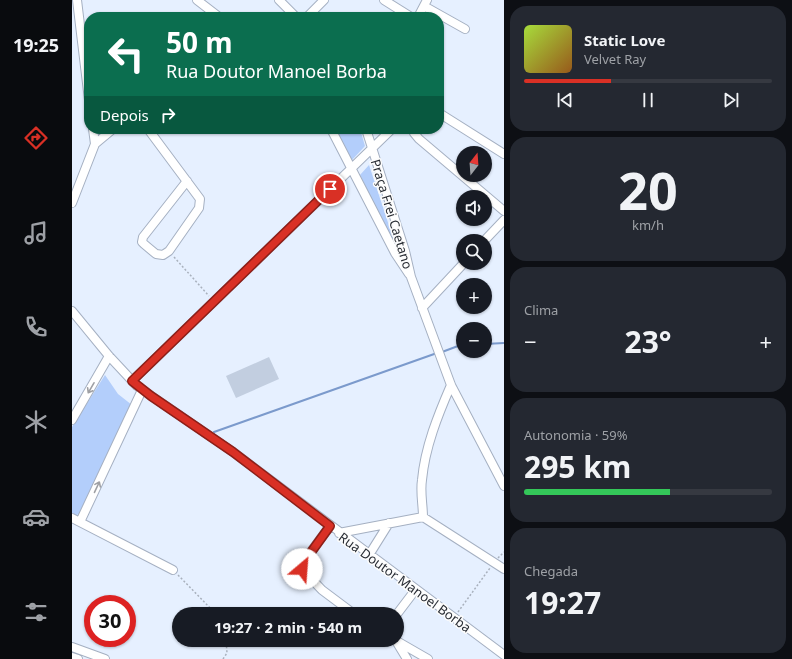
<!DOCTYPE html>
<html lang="pt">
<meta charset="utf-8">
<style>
body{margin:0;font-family:"Noto Sans",sans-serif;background:#242831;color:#f1f3f6;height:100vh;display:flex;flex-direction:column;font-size:15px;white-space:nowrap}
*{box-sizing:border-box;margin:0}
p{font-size:13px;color:#9ea1a6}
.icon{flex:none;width:22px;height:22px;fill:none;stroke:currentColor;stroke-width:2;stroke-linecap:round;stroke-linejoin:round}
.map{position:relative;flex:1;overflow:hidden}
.panel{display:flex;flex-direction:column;gap:6px;padding:6px;background:#0d0f14;width:288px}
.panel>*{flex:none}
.banner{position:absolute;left:12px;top:12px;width:360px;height:122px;border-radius:16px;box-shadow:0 1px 3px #0004;background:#0b6e4f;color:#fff;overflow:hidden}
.needle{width:26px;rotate:17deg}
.controls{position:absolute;left:384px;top:146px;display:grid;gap:8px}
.controls a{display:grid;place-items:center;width:36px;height:36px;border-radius:50%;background:#171b24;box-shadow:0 1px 3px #0004;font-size:20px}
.speed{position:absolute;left:12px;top:595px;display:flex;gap:8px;font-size:20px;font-weight:700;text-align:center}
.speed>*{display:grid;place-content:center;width:52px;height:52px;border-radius:50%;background:#171b24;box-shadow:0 1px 3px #0004;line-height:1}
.speed .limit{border:6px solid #d22;background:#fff;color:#111}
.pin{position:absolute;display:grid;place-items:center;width:34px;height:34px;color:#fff;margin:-17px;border:2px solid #fff;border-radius:50%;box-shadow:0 1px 4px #0007}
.me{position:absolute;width:44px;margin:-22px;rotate:27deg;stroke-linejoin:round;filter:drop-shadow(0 0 3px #0008)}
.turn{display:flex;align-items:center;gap:14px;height:84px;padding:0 16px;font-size:18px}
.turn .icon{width:52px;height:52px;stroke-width:2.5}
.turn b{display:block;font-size:28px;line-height:34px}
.then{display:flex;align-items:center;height:38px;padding:0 16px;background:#0003;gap:8px;font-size:15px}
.big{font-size:30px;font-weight:700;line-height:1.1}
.panel .card{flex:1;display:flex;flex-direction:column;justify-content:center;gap:6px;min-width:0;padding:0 14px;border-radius:16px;background:#242831}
.panel .dial{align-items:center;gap:0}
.dial b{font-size:52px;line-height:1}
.song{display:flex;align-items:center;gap:12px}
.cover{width:48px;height:48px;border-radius:6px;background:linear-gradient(135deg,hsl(80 70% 55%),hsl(30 70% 35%))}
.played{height:4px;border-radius:2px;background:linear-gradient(90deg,#d93025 35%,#363941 35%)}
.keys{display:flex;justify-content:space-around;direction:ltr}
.heat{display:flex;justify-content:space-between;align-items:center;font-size:22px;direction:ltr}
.charge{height:6px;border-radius:3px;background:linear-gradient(90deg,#34c759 59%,#363941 0)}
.trip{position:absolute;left:100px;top:607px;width:232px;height:40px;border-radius:20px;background:#171b24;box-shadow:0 1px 3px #0004;font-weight:700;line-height:40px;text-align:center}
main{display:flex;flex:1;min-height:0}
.tabs{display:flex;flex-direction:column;width:72px;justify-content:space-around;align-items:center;background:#090b0e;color:#9ea1a6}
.tabs .icon{width:28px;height:28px}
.tabs .active{color:#d93025}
.tabs b{font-size:18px;color:#f1f3f6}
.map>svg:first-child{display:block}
.green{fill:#b3cefb}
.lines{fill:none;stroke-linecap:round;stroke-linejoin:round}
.stream{stroke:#7b9acc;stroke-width:2}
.building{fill:#c2cee0}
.minor-casing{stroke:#a5b0c2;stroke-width:10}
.path{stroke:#a9b1bd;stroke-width:1.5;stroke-dasharray:2 2;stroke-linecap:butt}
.minor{stroke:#fff;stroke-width:8}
.oneway{stroke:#9fa0a4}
.route-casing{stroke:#8d1f18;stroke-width:10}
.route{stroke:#d93025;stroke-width:7}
.labels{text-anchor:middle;stroke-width:3;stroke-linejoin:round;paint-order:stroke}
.street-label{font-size:13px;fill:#292d34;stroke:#fcfcfc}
</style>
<main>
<nav class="tabs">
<b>19:25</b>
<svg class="icon active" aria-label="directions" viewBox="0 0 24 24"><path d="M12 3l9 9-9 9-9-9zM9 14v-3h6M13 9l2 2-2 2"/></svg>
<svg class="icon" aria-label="music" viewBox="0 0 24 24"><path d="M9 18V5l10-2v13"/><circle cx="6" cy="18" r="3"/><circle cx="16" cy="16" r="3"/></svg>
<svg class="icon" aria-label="phone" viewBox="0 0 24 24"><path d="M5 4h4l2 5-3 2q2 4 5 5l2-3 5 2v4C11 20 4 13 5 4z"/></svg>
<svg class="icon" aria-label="climate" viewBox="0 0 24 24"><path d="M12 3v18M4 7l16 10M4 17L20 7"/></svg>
<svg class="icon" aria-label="car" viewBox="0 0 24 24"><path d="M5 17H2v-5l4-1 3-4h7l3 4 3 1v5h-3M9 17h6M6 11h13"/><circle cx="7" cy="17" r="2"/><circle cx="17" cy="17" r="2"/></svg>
<svg class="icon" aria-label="filters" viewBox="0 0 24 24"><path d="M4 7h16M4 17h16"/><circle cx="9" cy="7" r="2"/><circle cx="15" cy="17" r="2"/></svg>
</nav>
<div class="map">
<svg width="432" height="659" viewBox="0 0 432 659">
<rect width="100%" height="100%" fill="#e6f0ff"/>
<!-- green -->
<path class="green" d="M263,129H288L293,146L280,160Z
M297,165L328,259L288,175Z
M33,375L46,394L60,405L10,513L2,516L0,514V427Z"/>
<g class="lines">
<!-- stream -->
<path class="stream" d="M413,344L432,343
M370,352L386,346H391
M142,432L365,353"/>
</g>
<!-- building -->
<path class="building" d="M197,357L207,379L164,398L154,376Z"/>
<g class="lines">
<!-- minor casing -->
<g class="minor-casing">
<path id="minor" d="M5,0L17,100
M125,0L147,17
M207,0L224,17
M312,0L339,17
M352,6L393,29
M235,17L252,0
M346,17L355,0
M367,113L432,154
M76,129L128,199L127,208L97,251L91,255L84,254L72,244L70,242L71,237L115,181
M259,129L323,253L337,274
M294,129L333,251L339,277L379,385L432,486
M341,129L342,133L347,139L432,211
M23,144L41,129
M0,203L23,144L21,129
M412,241L432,220
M350,308L392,263
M0,311L37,356L65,386L161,452L432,655
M60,381L320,129
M0,420L37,356
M351,517C351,505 348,492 350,480C353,447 366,415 379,385
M0,518L101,570
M8,522L70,390
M258,526L232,561L230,565V569L250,590L282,614
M267,533L351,517L432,569
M297,555L317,523
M325,614L344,589
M323,640L356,659
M324,641L335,659
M0,647L33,659
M0,657L6,659"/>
</g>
<!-- path -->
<path class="path" d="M102,257L137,296
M426,558L432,552
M106,575L144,614
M386,612L418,568
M151,659L155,653L154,640"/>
<!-- minor -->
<use href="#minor" class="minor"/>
</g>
<!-- one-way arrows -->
<defs><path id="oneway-shaft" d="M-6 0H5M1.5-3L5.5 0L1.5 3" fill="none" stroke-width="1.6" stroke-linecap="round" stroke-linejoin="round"/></defs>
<g class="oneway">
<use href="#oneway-shaft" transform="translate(19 388) rotate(120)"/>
<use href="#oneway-shaft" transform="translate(25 487) rotate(-65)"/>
</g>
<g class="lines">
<!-- route casing -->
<g class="route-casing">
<path id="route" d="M230,569V565L232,562L258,526L161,452L79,396L60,381L258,189"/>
</g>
<!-- route -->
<use href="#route" class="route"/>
</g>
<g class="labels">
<!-- street labels -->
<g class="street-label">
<text transform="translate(320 214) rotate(73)" y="5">Praça Frei Caetano</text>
<text transform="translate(333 582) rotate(36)" y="5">Rua Doutor Manoel Borba</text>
</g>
</g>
</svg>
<div class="controls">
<a><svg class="needle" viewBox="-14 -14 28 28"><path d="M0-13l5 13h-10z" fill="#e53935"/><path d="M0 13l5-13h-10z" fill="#9ea1a6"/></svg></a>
<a><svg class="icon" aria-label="sound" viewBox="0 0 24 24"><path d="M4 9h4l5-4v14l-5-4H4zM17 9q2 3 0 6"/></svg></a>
<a><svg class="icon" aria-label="search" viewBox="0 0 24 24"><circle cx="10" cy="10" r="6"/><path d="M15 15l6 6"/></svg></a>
<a>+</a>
<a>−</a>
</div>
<div class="speed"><div class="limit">30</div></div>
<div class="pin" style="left:258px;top:189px;background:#d93025"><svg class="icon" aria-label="arrive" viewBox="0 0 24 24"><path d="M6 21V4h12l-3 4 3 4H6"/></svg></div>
<svg class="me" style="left:230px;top:569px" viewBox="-20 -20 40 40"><circle r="19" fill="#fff"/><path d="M0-13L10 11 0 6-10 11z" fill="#d93025"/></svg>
<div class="trip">19:27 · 2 min · 540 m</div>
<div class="banner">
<div class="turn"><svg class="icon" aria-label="left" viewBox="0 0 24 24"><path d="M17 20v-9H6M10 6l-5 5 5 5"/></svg><div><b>50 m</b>Rua Doutor Manoel Borba</div></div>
<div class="then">Depois<svg class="icon" aria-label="right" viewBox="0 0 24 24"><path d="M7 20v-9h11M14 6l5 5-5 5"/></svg></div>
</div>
</div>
<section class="panel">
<div class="card">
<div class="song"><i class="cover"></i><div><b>Static Love</b><p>Velvet Ray</p></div></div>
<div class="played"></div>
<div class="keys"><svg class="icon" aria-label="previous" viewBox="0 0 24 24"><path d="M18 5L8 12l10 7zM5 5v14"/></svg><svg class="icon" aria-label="pause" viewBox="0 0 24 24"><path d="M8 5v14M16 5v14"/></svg><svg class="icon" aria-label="next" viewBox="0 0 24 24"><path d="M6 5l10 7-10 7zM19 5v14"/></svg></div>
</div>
<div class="card dial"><b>20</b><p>km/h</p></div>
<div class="card"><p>Clima</p>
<div class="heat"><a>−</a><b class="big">23°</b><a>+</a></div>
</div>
<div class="card"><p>Autonomia · 59%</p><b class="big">295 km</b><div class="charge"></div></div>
<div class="card"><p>Chegada</p><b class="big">19:27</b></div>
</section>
</main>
